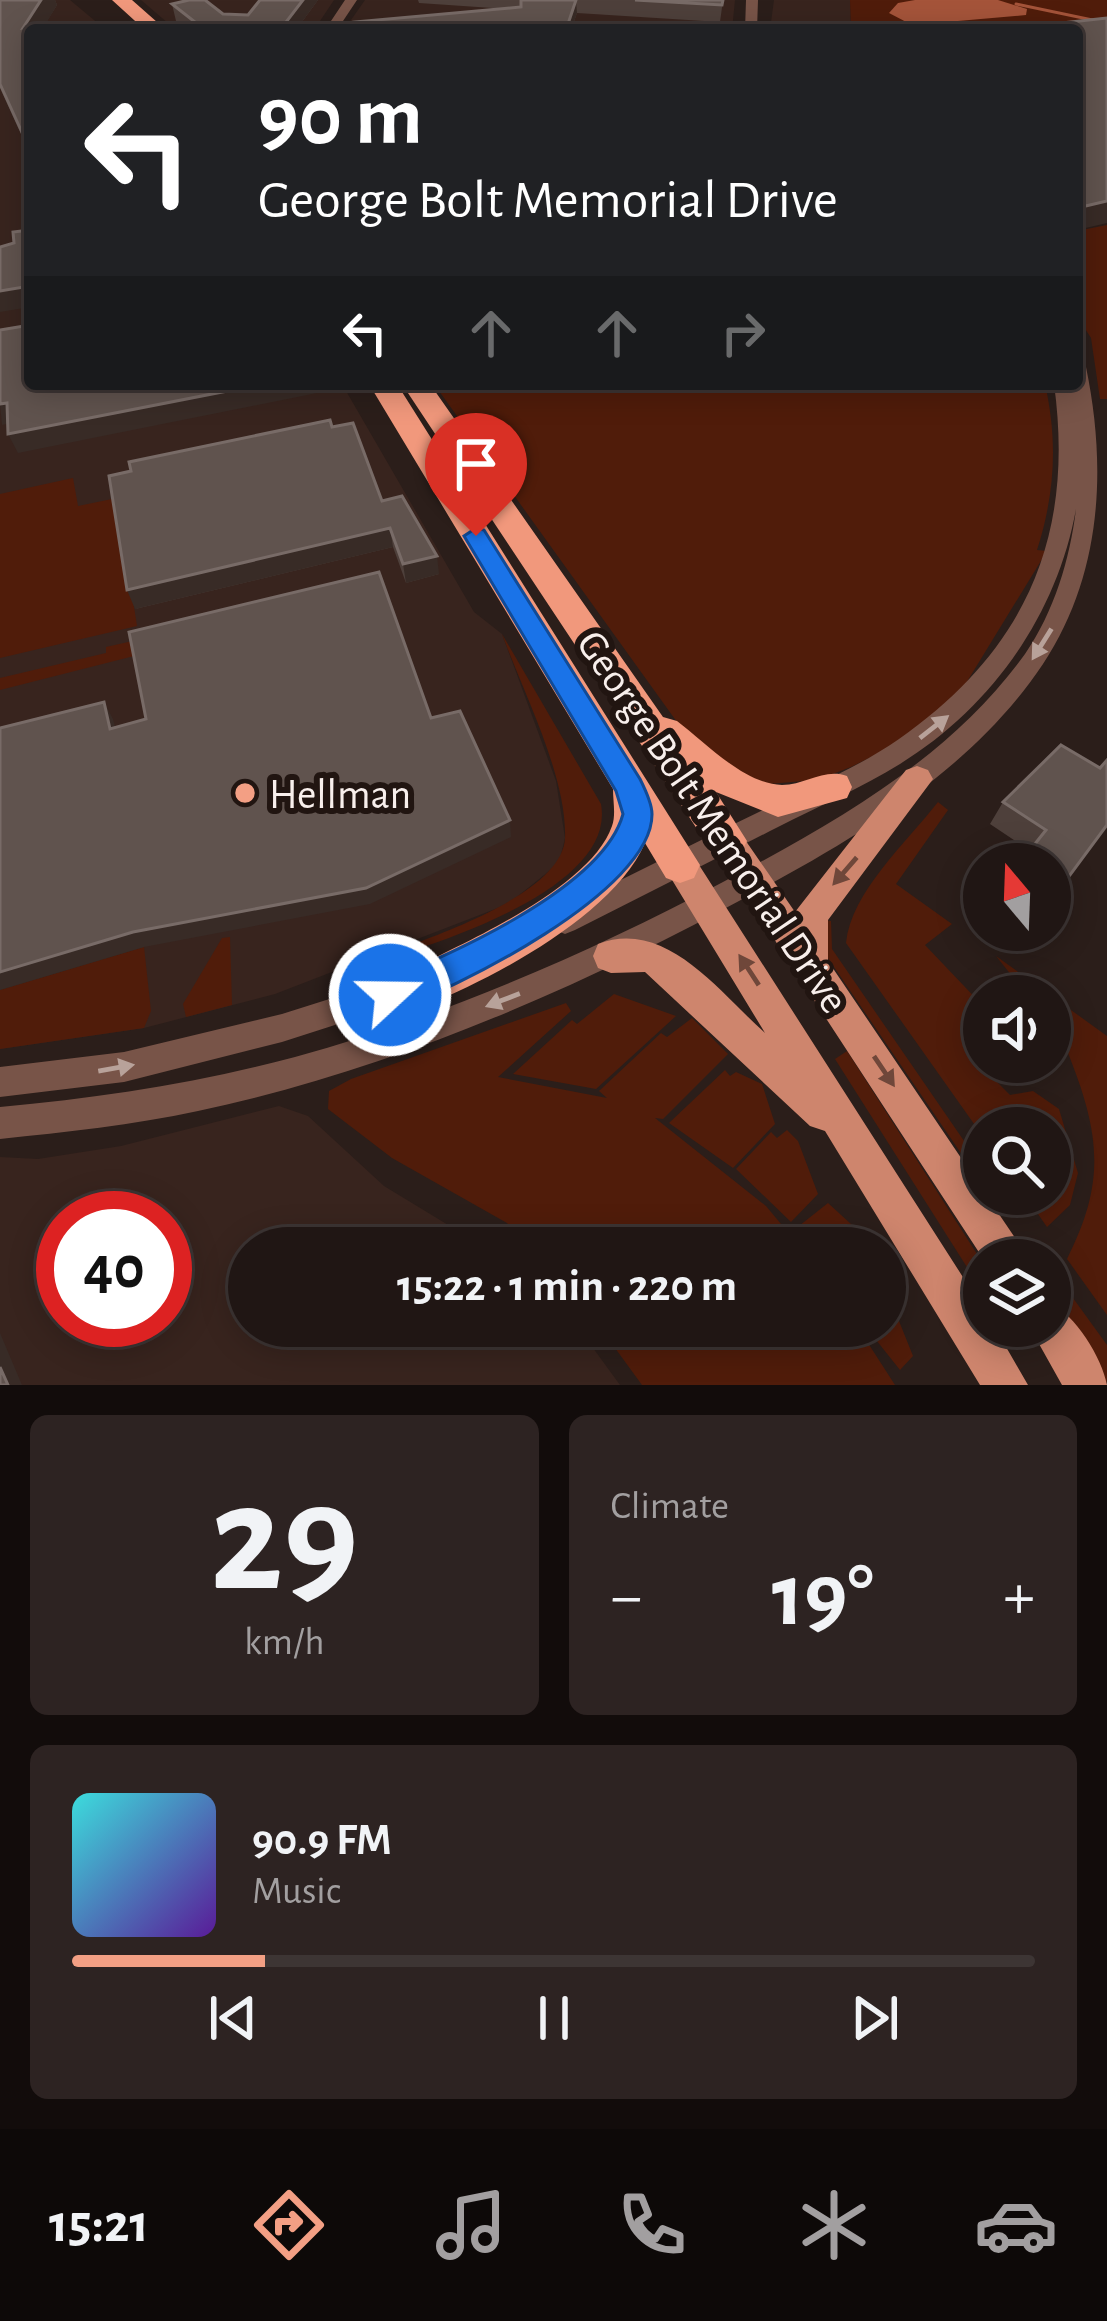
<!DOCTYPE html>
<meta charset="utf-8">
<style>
body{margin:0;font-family:"Alegreya Sans",sans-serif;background:#2d2322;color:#f1f3f6;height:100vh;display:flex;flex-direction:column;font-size:45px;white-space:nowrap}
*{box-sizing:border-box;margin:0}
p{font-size:39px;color:#a29fa0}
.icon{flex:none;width:66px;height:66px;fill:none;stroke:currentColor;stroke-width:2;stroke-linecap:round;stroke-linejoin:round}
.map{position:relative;height:1385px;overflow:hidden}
.details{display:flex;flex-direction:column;gap:30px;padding:30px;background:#120c0b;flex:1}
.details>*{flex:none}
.hud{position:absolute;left:24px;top:24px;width:1059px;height:366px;border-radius:12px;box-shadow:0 6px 30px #0003,0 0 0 3px #3d3534;background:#202124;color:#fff;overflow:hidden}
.needle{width:78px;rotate:341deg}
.buttons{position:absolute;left:963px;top:843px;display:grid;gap:24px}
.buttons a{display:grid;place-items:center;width:108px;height:108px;border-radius:50%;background:#201614;box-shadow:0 6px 30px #0003,0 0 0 3px #3d3534;font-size:60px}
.speed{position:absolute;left:36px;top:1191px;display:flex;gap:24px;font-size:60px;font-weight:700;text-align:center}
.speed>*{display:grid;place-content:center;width:156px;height:156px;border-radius:50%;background:#201614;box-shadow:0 6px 30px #0003,0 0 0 3px #3d3534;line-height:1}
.speed .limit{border:18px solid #d22;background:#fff;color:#111}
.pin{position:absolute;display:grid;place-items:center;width:102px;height:102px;color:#fff;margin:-123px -51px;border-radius:50% 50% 50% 0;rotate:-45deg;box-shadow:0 0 12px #0007}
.pin .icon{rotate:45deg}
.me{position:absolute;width:132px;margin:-66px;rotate:69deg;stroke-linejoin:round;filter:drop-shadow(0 0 9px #0008)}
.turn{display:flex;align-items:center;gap:42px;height:252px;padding:0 36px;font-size:54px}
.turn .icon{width:156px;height:156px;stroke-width:2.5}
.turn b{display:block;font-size:84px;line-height:102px}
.lanes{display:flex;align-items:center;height:114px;padding:0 36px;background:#0003;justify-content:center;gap:60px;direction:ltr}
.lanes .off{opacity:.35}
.big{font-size:90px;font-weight:700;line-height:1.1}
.details .card{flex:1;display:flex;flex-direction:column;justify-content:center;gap:18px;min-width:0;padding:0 42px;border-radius:18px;background:#2d2322}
.details .dial{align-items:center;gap:0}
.dial b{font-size:156px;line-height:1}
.song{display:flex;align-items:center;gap:36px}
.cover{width:144px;height:144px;border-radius:18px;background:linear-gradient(135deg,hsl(180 70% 55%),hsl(270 70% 35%))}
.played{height:12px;border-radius:6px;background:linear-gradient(90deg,#f39f84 20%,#3d3534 20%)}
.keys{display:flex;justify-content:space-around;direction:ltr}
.heat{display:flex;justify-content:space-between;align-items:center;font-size:66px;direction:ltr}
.details .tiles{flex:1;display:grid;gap:30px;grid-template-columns:1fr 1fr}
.card:last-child{grid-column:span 2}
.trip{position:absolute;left:228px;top:1227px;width:678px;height:120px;border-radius:60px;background:#201614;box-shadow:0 6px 30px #0003,0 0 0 3px #3d3534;font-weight:700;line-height:120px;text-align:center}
.dock{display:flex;height:192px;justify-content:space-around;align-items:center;background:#0d0908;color:#a29fa0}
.dock .icon{width:84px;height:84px}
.dock .active{color:#f39f84}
.dock b{font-size:54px;color:#f1f3f6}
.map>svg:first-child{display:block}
.built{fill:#38241e;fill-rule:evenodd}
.green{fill:#501c0a}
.water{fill:#a5543a}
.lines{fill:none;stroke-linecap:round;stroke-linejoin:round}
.stream{stroke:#a5543a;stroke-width:3}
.minor{fill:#785448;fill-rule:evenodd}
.major{fill:#ce856d;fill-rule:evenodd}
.highway{fill:#f1987c;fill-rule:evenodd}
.wall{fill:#4e403b}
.shaded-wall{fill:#382b26}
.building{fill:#60534e;stroke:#786b67;stroke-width:3}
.oneway{fill:#b8a29a}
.oneway2{fill:#6f473a}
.route{fill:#1a73e8;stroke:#114b97;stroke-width:3}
.poi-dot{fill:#f39f84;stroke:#211511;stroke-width:4.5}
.labels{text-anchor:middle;stroke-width:12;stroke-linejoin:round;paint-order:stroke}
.poi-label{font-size:42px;fill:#f8efec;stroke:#211511;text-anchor:start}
.street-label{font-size:42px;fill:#f8efec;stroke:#211511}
</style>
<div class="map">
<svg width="1107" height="1385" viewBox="0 0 1107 1385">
<rect width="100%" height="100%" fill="#2b1e1a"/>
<!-- built -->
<path class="built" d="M0,0H70L106,30H30V384H342L474,612L502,634L556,781L565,838L559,863L508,904L275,994L144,1028L0,1049Z
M141,0H334L314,30H176Z
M365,0H735L732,30H344Z
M774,0H850L851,30H770Z
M279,1106L308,1116L384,1186L486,1248H249V1326H577L620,1385H0V1157L38,1159L121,1146ZM63,1218H165V1320H63Z"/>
<!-- green -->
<path class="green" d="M850,0H1107V29L851,30Z
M1107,225V399H1100L1091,338L1077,316V231Z
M434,384H1045C1058,441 1055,494 1037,550L1047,551L957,698L887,749L851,767L817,780L757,785L682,729Z
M73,478L78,506L117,498L137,626L0,658V494Z
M502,634L601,804C618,896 401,957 332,973C385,952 562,904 565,838C567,776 523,692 502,634Z
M137,640L138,655L0,690V678L106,653V647Z
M938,802L948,810L896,884L952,924L925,945L984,1007V1062H1002L992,1077L1010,1095L1033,1091L1059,1109L1078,1173L1070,1205L1047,1227L1024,1194H1050V1128H984V1138L846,943C851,892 907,842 938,802Z
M821,919L831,921L832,949L984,1170V1187L819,945Z
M230,937L232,1005L186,1017L183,1004L222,938Z
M144,947L151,1011L144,1028L0,1049V990Z
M996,956L1107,1036V1315L1067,1259C1107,1180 1100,1132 1066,1048C1055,1022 1050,1028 1050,996H1028Z
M614,994L676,1016L596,1089L513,1074L572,1020L577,1024Z
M566,1003L571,1011L498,1077L607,1098L599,1091L661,1033L667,1037L692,1018L728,1054L663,1119L655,1118L766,1206L801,1248H531L507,1223L392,1158L328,1109L329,1091L351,1079Z
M847,1051L984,1265V1294L835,1059Z
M725,1070L730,1076L736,1072L762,1084L775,1124L733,1168L669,1123Z
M787,1130L798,1141L818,1194L791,1222L736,1169L771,1132L777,1138Z
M828,1203L852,1225L860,1248H814L799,1226Z
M1060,1280L1107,1345V1383L1050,1293V1283Z
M885,1286L913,1356L900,1370L865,1326H885Z
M599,1326H857L895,1385H642Z"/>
<!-- water -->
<path class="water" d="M915,0H998L1027,9L1026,15L912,25L889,13L898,3Z"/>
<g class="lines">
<!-- stream -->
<path class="stream" d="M1016,4L1107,23"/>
<!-- minor -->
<path class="minor" d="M345,0H357L337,30H325Z
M746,0H758L757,30H745Z
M1077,361L1086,367C1107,468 1102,575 1043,664C974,768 861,835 754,893C579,988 394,1069 198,1111C133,1125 66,1132 0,1139V1107C100,1098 198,1083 295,1057C444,1016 587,954 723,882C835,823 950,758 1025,654C1054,612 1070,559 1076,509C1057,615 991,708 900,764C861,788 819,806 778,827C711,861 643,896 575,930L565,934L555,930L551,921L555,912C624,879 692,844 761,811C807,788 856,769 899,739C1026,650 1075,536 1054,384H1077Z
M440,964L450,968L454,978L450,988L282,1042L124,1082L0,1097V1067L124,1052L282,1014Z"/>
<!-- major -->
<path class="major" d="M917,766L928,770L933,779L828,920V961L1030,1260H984L710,841L715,831L727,827L739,831L795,912L906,770Z
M680,850L692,854L984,1310V1326H994L1028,1385H980L825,1131L810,1126L645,972L611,973L598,968L593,956L598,944C666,918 719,992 765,1033L663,865L668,854Z
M1050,1303C1075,1314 1102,1358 1107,1385H1062L1029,1326H1050Z"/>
<!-- highway -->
<path class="highway" d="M112,0H132L166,30H145Z
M369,384H397L700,865L694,878L680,883L666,878L645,843C615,913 498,976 429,1004L414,998L407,983L414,968C468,941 591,887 612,826C616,815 613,801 613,789Z
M402,384H430L663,717L677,721C706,743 744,784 782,785C806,785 824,768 847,776L852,787L847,798L778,817L716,792L747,841L741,853L727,858L713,853Z"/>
</g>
<!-- wall -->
<path class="wall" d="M0,0H55L57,5L45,24L57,30H91H30V154L0,88Z
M260,0H318L296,30H187L176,21L172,4L223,14L248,15Z
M418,0H723L720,22L577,13L571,30H355L354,22L507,9L419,3Z
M382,501L439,574L406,583L393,547L135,609Z
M1003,802L1107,825L1050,902V864L990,824Z"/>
<!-- shaded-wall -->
<path class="shaded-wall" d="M41,0H55L57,5L42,30L23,28Z
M303,0H318L296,30H280Z
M576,0L577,13L571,30H566Z
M1107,201V223L1077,230V208Z
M30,286V307L0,312V291Z
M263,384H315L317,393L18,453L8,434Z
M7,403L16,422L2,425L0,404Z
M390,528L393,547L135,609L127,590Z
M437,556L439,574L406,583L403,564Z
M104,702L113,719L120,746L110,729Z
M510,820L511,837L370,904L144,947L0,990V972Z
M0,1333L22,1385H8L0,1367Z"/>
<!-- building -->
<path class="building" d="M0,0H41L23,28L55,23L57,30L87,24L91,30H30V150L0,84Z
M189,0H205L223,14L248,15L260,0H303L280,30H205L172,4Z
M521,0H576L566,30H356L354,22L521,7Z
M635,0H723L722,5Z
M1107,18V201L1077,208V30H997Z
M30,230V286L0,291V247L14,243L13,232Z
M30,325V384H263L8,434L7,403L0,404V330Z
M330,420L332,427L353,423L382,501L402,496L437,556L403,564L390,528L127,590L109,476L131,471L129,462Z
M379,572L431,718L460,711L510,820L366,888L133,932L0,972V728L104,702L110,729L146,719L129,632Z
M1061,745L1100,768L1107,760V825L1053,898L1050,895V864H1019L1046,830L1003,802Z
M0,1367L8,1385H0Z"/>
<!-- one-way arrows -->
<defs><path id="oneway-solid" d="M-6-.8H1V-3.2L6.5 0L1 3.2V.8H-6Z" transform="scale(3)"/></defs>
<g class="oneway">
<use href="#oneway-solid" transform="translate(1042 644) rotate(122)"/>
<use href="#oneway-solid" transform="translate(934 727) rotate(-38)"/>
<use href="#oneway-solid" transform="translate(503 1000) rotate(159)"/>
<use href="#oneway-solid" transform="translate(116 1068) rotate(-10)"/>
</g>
<g class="oneway2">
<use href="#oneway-solid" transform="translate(845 871) rotate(131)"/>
<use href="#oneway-solid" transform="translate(749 970) rotate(-123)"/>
<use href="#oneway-solid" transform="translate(884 1071) rotate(56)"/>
</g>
<!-- route -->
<path class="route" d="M476,528L484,530L640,779C645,789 652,803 652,814C653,891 453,991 390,1011L378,1007L373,995L378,984C445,957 603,889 623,814L616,791L464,536Z"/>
<!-- markers -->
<circle class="poi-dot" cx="245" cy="793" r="12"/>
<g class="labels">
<!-- poi labels -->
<g class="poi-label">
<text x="269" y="808">Hellman</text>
</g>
<!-- street labels -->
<g class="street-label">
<text transform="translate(714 821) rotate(56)" y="15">George Bolt Memorial Drive</text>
</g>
</g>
</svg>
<div class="buttons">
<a><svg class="needle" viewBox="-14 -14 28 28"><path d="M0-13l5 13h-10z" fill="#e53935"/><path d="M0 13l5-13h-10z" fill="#a29fa0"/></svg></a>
<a><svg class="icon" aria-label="sound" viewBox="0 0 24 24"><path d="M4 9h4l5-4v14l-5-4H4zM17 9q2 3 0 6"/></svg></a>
<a><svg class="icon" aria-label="search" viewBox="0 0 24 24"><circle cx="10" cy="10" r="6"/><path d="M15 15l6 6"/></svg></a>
<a><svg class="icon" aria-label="layers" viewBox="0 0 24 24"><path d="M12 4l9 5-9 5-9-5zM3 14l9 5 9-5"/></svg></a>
</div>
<div class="speed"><div class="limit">40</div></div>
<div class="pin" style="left:476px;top:536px;background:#d93025"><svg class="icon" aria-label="arrive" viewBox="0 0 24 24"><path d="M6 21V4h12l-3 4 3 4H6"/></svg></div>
<svg class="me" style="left:390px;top:995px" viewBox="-20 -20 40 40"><circle r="17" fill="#1a73e8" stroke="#fff" stroke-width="3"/><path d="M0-11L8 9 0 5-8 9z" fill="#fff"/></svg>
<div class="trip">15:22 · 1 min · 220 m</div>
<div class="hud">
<div class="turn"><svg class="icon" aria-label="left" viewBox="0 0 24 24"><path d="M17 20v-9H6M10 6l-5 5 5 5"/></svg><div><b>90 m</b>George Bolt Memorial Drive</div></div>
<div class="lanes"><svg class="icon" aria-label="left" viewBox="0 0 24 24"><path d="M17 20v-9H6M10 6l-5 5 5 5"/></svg><svg class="icon off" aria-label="ahead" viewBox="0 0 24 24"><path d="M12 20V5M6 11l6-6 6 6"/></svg><svg class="icon off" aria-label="ahead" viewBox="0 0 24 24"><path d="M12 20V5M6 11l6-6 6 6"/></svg><svg class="icon off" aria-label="right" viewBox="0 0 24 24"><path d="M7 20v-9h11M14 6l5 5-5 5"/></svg></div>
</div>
</div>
<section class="details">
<div class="tiles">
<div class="card dial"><b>29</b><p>km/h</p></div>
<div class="card"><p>Climate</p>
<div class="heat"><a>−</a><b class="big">19°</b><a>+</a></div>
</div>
<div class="card">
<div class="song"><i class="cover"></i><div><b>90.9 FM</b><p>Music</p></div></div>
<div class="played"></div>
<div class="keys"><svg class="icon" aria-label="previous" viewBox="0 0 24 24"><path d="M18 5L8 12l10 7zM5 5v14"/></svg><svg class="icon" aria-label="pause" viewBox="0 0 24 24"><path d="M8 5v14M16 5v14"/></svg><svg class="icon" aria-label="next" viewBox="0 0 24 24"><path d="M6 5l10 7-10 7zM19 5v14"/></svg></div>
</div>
</div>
</section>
<nav class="dock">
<b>15:21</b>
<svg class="icon active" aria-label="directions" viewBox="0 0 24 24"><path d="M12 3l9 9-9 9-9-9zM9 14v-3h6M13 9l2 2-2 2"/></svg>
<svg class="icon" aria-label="music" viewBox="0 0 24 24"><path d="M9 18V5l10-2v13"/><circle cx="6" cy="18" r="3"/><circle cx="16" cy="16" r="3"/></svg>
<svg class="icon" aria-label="phone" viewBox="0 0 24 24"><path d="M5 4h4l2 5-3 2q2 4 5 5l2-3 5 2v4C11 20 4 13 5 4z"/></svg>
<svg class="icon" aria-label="climate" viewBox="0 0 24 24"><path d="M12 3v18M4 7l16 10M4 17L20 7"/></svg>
<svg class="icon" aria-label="car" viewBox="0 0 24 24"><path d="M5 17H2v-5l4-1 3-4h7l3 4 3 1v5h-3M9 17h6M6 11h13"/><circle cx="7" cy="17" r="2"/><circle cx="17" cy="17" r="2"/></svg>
</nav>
